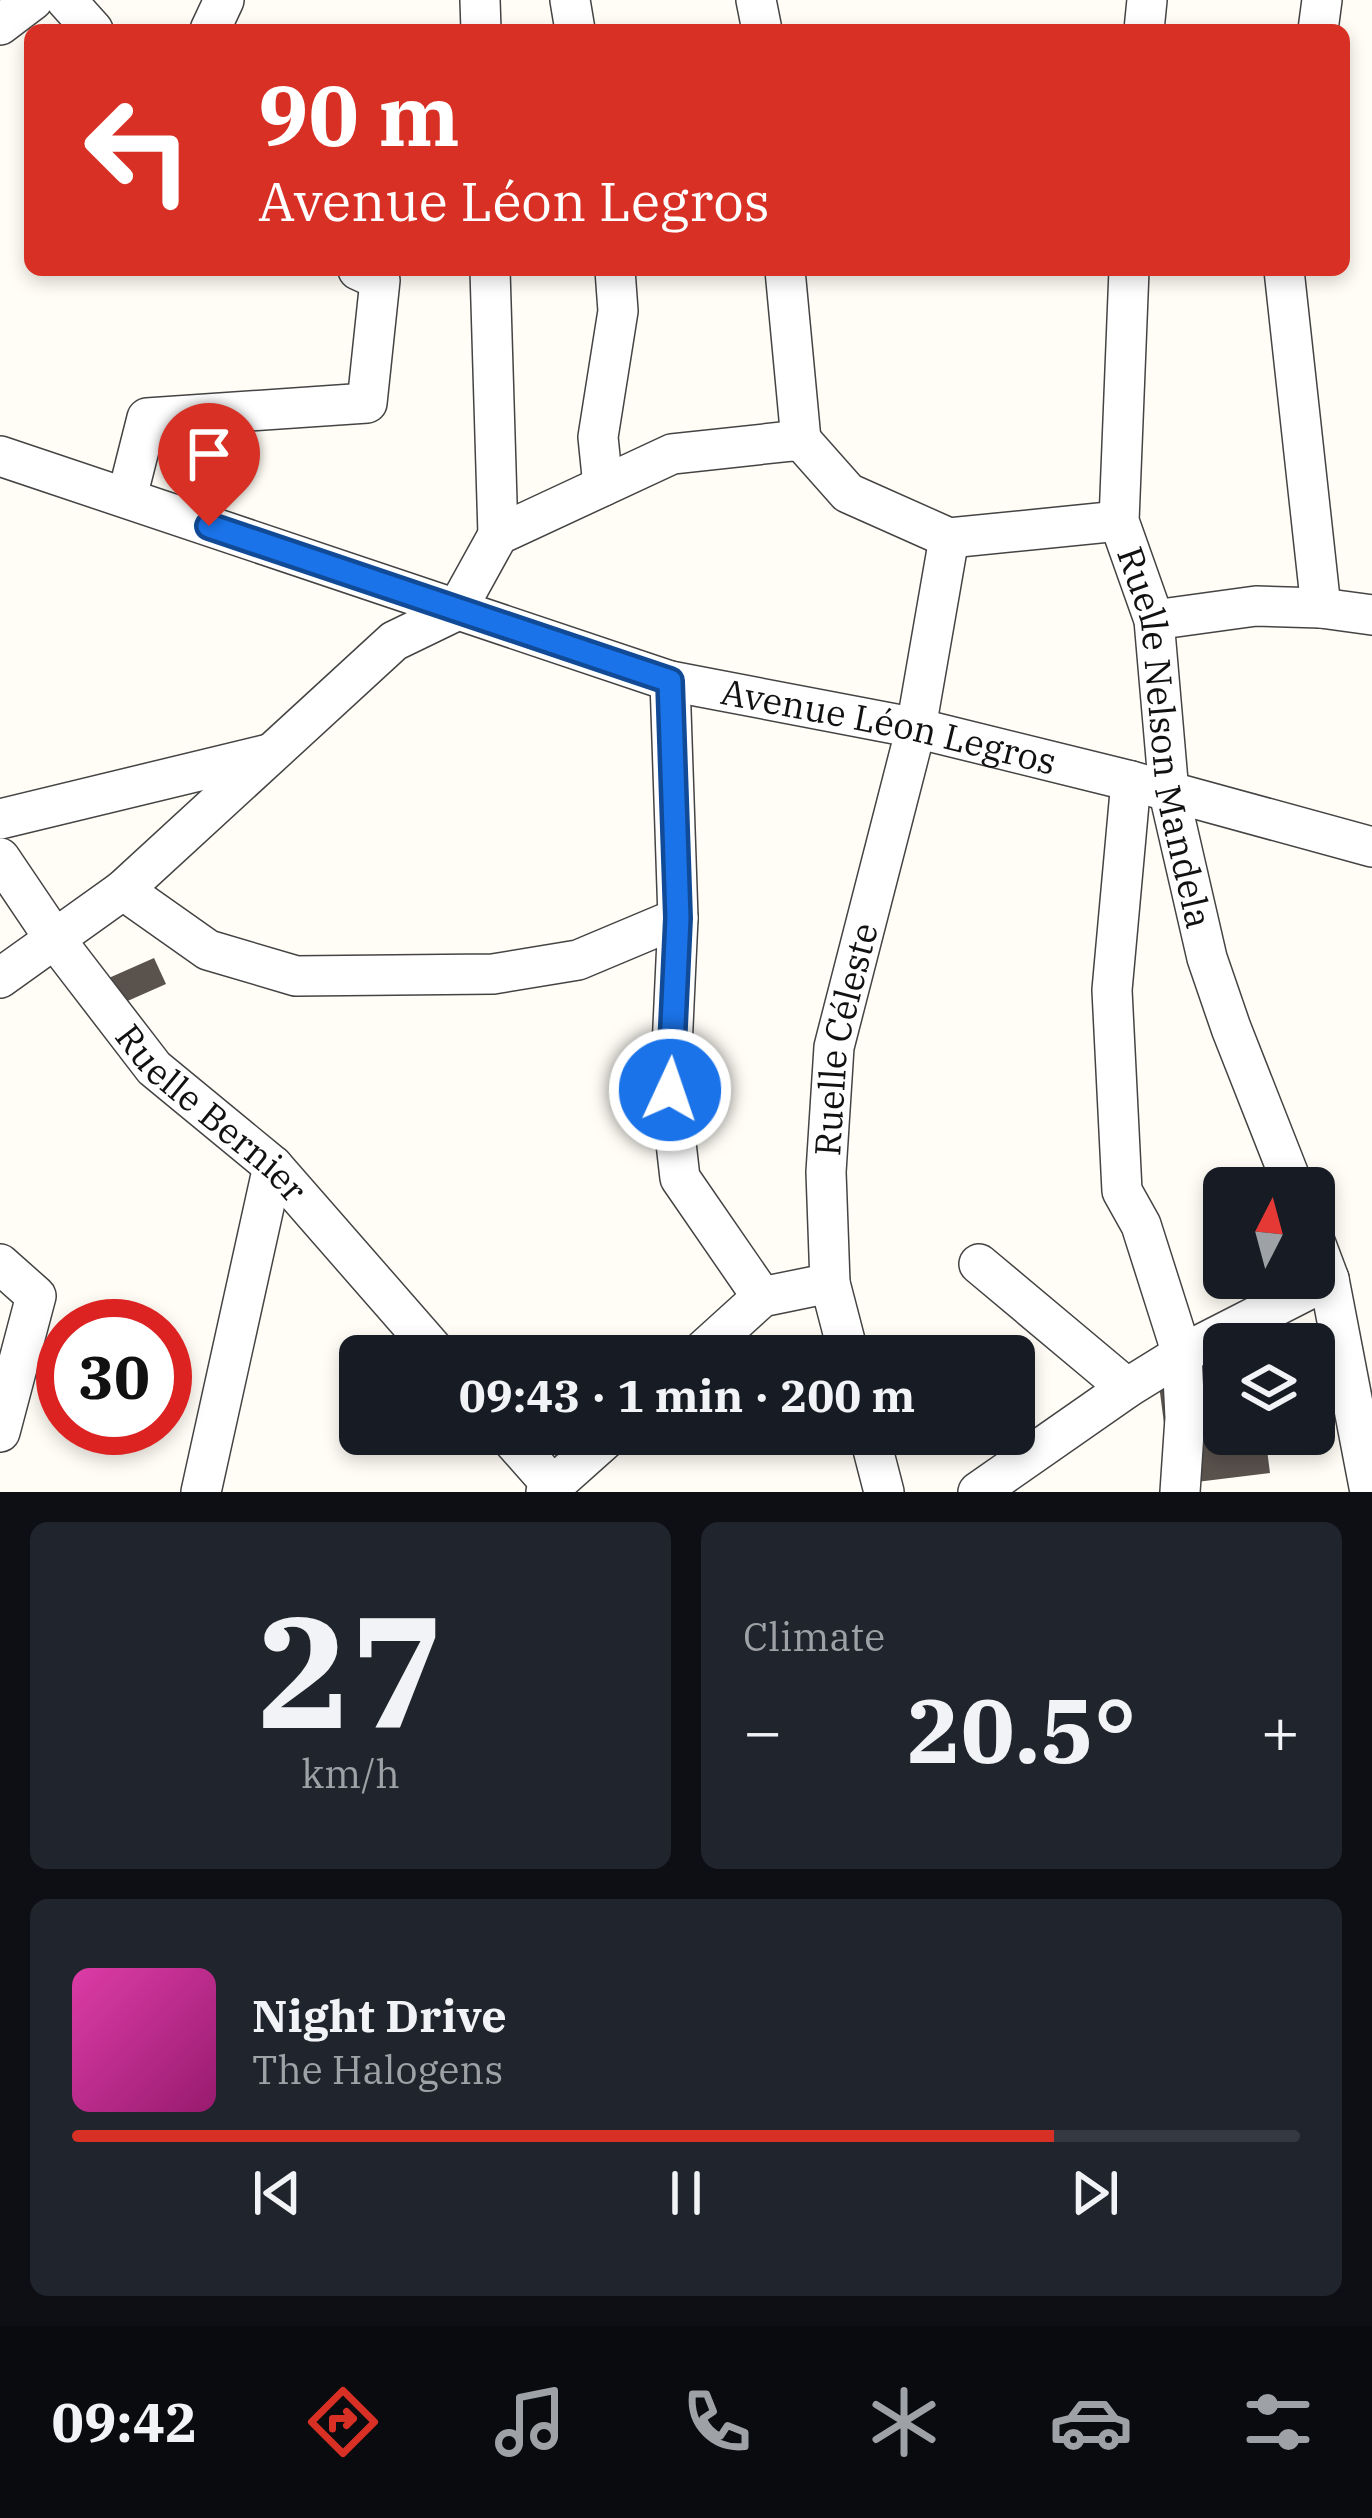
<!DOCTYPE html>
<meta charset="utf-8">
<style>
body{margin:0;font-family:"IBM Plex Serif",serif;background:#20242c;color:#f1f3f6;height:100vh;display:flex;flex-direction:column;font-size:45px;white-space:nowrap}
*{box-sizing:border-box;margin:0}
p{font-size:39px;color:#9ea1a6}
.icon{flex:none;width:66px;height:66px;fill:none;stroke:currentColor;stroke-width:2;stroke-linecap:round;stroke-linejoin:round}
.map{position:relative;height:1492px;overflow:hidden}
.drawer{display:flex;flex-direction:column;gap:30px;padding:30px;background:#0d0f14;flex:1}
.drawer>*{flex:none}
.hud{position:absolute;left:24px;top:24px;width:1326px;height:252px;border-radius:18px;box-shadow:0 6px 18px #0003;background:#d93025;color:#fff;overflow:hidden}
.needle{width:78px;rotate:6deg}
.controls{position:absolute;left:1203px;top:1167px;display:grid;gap:24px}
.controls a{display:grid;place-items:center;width:132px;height:132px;border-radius:18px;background:#171b24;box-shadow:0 6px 18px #0003;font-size:60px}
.speed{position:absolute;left:36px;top:1299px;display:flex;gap:24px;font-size:60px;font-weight:700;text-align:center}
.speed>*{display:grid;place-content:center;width:156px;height:156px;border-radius:50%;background:#171b24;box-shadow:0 6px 18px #0003;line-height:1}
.speed .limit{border:18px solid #d22;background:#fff;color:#111}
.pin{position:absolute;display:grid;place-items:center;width:102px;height:102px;color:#fff;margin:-123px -51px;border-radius:50% 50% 50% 0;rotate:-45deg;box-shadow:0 0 12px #0007}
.pin .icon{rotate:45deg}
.me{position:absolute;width:132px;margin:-66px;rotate:3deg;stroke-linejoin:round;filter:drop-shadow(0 0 9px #0008)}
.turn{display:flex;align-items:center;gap:42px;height:252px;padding:0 36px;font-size:54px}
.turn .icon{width:156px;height:156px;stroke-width:2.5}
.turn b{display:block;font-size:84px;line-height:102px}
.big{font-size:90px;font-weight:700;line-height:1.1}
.drawer .widget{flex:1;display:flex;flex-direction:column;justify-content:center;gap:18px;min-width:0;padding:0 42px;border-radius:18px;background:#20242c}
.drawer .dial{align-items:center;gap:0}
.dial b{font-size:156px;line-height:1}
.song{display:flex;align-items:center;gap:36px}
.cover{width:144px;height:144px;border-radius:18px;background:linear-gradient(135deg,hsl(320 70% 55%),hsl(320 70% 35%))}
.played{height:12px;border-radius:6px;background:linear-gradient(90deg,#d93025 80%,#363941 80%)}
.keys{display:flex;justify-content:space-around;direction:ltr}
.heat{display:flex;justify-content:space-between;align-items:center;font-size:66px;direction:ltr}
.drawer .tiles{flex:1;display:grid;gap:30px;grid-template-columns:1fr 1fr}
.widget:last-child{grid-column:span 2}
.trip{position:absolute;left:339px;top:1335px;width:696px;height:120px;border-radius:18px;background:#171b24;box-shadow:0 6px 18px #0003;font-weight:700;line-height:120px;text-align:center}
.dock{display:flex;height:192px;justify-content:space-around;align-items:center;background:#090b0e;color:#9ea1a6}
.dock .icon{width:84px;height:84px}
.dock .on{color:#d93025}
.dock b{font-size:54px;color:#f1f3f6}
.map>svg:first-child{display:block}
.building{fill:#5a524d}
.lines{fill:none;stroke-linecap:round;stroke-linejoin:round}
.minor-casing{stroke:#444;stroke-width:42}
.minor{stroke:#fff;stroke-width:39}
.route-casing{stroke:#114b97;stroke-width:30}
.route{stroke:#1a73e8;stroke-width:21}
.labels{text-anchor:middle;stroke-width:12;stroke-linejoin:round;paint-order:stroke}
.street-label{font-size:36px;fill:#111;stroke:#fff}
</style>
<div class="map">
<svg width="1372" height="1492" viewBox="0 0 1372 1492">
<rect width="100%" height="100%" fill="#fffdf5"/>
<!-- building -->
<path class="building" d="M154,958L166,984L114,1007L102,981Z
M1224,1377V1434H1265L1270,1473L1172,1485L1159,1385Z"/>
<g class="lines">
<!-- minor casing -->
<g class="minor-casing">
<g id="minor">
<path d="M66,0L93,30"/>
<path d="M480,0L481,30"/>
<path d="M570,0L575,30"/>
<path d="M756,0L762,30"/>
<path d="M0,25L33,0"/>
<path d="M210,30L224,0"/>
<path d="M1144,30L1147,0"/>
<path d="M1318,30L1322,0"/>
<path d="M490,270L498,535"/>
<path d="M785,270L801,440"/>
<path id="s1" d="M1129,270L1119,521L1154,620L1169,793L1207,958L1231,1028L1294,1188"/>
<path d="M1284,270L1321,608"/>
<path id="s2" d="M0,456L670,681L916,728L1131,781L1372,847"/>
<path d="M603,486L598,437L618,311L615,270"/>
<path d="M127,497L147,418L367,403L380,280L358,270"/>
<path d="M1154,620L1256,606L1321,608L1372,615"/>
<path d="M670,681L678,918L670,1091L680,1178L762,1297"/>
<path d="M1131,781L1112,990L1122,1191L1141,1225L1182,1354L1185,1418L1180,1492"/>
<path d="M0,819L269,754"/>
<path id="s3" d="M0,858L54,938L154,1068L273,1166L439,1356"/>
<path d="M123,890L208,950L296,976L493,974L578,960L678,918"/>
<path d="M0,978L123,890L394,641L456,611L498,535L672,454L801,440L848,493L949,538L1119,521"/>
<path d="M1314,1239L1329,1279L1370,1492"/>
<path d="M0,1264L36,1296L0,1432"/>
<path d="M979,1264L1127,1388"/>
<path d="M697,1356L762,1297L830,1283"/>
<path id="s4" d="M849,1356L830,1283L826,1172L834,1047L916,728L949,538"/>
<path d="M507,1434L553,1486"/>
<path d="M869,1434L884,1492"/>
<path d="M201,1492L273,1166"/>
<path d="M546,1492L611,1434"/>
<path d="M978,1492L1127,1388L1182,1354L1329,1279"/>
</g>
</g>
<!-- minor -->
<use href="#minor" class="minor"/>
</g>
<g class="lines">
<!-- route casing -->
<g class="route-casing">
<path id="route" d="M209,526L670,681L678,918L670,1090"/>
</g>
<!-- route -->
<use href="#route" class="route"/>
</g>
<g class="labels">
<!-- street labels -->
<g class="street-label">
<text dy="13" stroke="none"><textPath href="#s2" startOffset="930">Avenue Léon Legros</textPath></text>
<text dy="13" stroke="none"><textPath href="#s1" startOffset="474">Ruelle Nelson Mandela</textPath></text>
<text dy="13" stroke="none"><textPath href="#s4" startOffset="321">Ruelle Céleste</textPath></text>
<text dy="13" stroke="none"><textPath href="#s3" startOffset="333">Ruelle Bernier</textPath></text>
</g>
</g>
</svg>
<div class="controls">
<a><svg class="needle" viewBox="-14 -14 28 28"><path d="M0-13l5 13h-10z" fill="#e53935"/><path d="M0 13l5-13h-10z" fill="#9ea1a6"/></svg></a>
<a><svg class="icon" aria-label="layers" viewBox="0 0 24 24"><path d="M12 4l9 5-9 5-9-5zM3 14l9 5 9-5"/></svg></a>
</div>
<div class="speed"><div class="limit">30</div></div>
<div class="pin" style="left:209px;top:526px;background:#d93025"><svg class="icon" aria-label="arrive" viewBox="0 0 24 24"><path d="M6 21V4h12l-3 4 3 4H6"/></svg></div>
<svg class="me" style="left:670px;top:1090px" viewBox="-20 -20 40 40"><circle r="17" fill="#1a73e8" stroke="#fff" stroke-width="3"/><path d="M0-11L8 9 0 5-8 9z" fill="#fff"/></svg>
<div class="trip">09:43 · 1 min · 200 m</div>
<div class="hud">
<div class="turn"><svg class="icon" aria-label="left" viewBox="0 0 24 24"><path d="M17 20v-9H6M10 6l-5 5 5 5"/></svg><div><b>90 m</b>Avenue Léon Legros</div></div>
</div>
</div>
<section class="drawer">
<div class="tiles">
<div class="widget dial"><b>27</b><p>km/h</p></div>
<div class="widget"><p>Climate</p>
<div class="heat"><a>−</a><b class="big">20.5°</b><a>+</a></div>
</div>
<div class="widget">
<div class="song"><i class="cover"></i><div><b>Night Drive</b><p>The Halogens</p></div></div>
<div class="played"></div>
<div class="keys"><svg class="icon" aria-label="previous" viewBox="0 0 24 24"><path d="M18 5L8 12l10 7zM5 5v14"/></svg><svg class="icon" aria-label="pause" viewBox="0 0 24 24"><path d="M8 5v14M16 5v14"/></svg><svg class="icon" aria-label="next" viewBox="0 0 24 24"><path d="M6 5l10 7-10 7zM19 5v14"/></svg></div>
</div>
</div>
</section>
<nav class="dock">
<b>09:42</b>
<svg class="icon on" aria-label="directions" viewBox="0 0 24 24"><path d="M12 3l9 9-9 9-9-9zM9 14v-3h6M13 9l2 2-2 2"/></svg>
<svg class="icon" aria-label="music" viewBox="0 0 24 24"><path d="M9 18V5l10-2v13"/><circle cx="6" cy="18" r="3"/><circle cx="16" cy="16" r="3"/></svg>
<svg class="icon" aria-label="phone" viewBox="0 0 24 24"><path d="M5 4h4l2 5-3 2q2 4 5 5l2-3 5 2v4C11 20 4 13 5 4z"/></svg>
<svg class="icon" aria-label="climate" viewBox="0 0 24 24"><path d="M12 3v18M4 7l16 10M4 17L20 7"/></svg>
<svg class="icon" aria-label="car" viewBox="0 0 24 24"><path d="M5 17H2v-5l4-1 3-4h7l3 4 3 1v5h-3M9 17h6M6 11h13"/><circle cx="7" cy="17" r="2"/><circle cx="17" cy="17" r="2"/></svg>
<svg class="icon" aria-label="filters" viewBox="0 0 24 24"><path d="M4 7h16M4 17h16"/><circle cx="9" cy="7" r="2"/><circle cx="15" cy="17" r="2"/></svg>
</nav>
